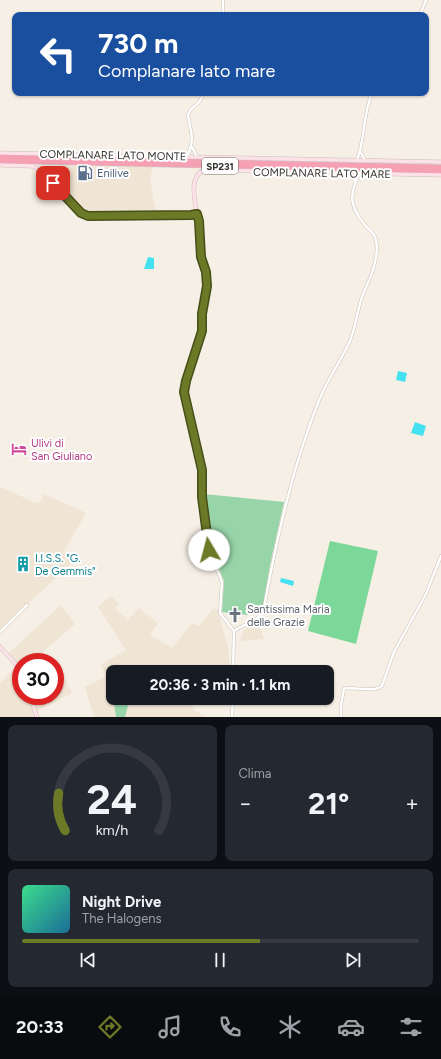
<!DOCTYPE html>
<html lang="it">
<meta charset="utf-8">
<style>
body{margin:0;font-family:Figtree,sans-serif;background:#242831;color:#f1f3f6;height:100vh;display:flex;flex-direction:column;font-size:15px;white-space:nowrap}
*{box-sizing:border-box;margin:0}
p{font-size:13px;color:#9ea1a6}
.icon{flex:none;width:22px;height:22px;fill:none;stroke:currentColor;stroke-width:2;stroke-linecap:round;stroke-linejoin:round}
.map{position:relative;height:717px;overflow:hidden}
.details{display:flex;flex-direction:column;gap:8px;padding:8px;background:#0d0f14;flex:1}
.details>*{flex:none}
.top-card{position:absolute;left:12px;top:12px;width:417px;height:84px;border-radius:8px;box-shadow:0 1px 3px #0004;background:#1a4fa0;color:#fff;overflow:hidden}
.speed{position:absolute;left:12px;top:653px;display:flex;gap:8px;font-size:20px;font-weight:700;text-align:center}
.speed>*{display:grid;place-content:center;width:52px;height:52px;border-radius:50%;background:#171b24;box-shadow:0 1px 3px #0004;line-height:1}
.speed .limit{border:6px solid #d22;background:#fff;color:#111}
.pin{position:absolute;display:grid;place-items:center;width:34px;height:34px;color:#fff;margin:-17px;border-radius:8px;box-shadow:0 2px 6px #0006}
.me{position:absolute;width:44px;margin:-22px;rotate:352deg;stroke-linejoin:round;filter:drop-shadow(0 0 3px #0008)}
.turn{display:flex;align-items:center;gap:14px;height:84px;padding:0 20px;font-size:18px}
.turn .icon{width:52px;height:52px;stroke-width:2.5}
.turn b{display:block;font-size:28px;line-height:34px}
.big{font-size:30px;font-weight:700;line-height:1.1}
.details .card{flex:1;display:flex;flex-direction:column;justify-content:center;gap:6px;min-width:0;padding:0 14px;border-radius:8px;background:#242831}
.details .dial{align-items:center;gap:0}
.dial svg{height:104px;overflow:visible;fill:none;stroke:#363941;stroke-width:7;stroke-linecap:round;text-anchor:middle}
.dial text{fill:#f1f3f6;stroke:none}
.song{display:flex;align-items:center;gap:12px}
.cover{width:48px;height:48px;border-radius:6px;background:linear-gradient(135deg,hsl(150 70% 55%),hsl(200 70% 35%))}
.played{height:4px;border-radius:2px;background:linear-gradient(90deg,#6c7926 60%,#363941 60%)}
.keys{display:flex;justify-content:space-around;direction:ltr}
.heat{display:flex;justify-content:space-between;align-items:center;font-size:22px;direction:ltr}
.details .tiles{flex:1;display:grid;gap:8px;grid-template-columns:1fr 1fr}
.card:last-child{grid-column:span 2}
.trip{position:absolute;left:106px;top:665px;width:228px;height:40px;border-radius:8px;background:#171b24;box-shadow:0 1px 3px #0004;font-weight:700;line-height:40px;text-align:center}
.tab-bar{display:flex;height:64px;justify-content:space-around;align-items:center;background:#090b0e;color:#9ea1a6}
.tab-bar .icon{width:28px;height:28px}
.tab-bar .selected{color:#6c7926}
.tab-bar b{font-size:18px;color:#f1f3f6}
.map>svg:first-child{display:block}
.built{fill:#f0e4d4}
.green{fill:#97d4a8}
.forest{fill:#7bd898}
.water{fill:#45e1f1}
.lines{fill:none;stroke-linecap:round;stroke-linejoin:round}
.street-casing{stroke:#c8c1b7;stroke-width:3.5}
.secondary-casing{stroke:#c8c1b7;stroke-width:4.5}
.highway-casing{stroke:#cececd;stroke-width:5.5}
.street{stroke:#fff;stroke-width:2.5}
.secondary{stroke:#fce2e8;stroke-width:3.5}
.highway{stroke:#f5a0b3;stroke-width:4.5}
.route-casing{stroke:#464f19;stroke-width:10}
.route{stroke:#6c7926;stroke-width:7}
.labels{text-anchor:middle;stroke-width:4;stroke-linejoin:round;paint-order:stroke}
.shield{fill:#fff;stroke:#716f6c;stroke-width:1}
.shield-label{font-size:10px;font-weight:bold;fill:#34312d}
.street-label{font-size:11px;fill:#34312d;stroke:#fff}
.service-label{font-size:11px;fill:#4e5e75;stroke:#fff;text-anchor:start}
.hotel-label{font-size:11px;fill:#b23c85;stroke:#fff;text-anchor:start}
.culture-label{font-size:11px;fill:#0d838f;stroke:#fff;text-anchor:start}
.worship-label{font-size:11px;fill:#5b616d;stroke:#fff;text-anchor:start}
</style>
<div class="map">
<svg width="441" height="717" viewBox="0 0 441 717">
<rect width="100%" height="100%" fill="#f6efe5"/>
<!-- built -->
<path class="built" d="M39,166L153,167L150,178L154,204L157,213L92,215L86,213L82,211Z
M0,487L36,503L40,502L44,494L86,513L64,551L76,559L0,630Z
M111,596L119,604L115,608L128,620L139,608L158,623L150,635L172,648L192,623L199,626L214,608L218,610L229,651V672H113V698H123L114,703L116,717H94L85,687L106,676L101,665L126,650L98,607Z
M61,605L75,624L31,662H21V667L9,653Z
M258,621L264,639L240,641L244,630L249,625Z
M16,667L19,668L21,672V696H30L37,717H0V683Z
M62,673L72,693L37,711L32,696H55V677Z
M130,698H191L193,709L205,717H125Z"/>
<!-- green -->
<path class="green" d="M204,494L284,502L270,565L262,612L249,610L248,615L239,614L238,618H237L236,619H232L231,613L222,612L224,581L211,547Z
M123,698H130L125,717H116L114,703Z"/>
<!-- forest -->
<path class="forest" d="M330,541L378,551L356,644L308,631Z"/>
<!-- water -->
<path class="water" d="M148,257L154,258V269H144Z
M398,371L407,373L405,382L396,380Z
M415,422L426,426L423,436L411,433Z
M281,578L294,581L293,586L280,582Z"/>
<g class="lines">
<!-- street casing -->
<g class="street-casing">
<path id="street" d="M223,15V0
M420,15L426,0
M192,147L197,157
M360,151L365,160
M187,157C196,137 190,133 188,114C193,103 200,107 203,93
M357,160C365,139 363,114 372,93
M352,173L355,182
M197,214L199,221L201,257L206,272L207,286L202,314L200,337L186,381L184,392L201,463L202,497L209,550L222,582L220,613L234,631
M234,631C243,624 256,622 263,613C276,542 291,471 318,403C326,381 340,363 350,341C355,328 357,314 361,300C364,290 370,280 373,270C376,260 379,247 375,237C373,232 368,229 365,225C350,207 348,195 360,173
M0,632L27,605
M233,672L234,631
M232,717L233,698
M341,717V705L344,689L347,688C357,688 374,692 382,686L394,652L426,594L441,556"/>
</g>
<!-- secondary casing -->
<g class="secondary-casing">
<path id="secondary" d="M0,153L441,162
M0,165L31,166L39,169L81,213L86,215L92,216L191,215L197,214C195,201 188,175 205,170L441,175
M0,647L15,663L21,672
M30,696L37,717"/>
</g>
<!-- highway casing -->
<g class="highway-casing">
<path id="highway" d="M0,157L441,167
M0,161L441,171"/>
</g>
<!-- street -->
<use href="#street" class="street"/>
<!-- secondary -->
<use href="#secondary" class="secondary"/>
<!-- highway -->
<use href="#highway" class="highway"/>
</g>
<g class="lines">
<!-- route casing -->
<g class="route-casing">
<path id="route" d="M53,183L81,213L88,216L191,215L197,214L199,221L201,257L206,272L207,286L202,314V331L186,381L184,392L202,470V497L209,550"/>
</g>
<!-- route -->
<use href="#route" class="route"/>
</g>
<!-- icons -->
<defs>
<g id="fuel-bare" transform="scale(1.2)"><path d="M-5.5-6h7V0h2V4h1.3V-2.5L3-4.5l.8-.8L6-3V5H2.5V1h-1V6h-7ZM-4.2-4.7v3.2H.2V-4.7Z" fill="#5c6f8a" stroke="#fff" stroke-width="2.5" paint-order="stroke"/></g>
<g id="hotel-bare" transform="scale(1.2)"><path d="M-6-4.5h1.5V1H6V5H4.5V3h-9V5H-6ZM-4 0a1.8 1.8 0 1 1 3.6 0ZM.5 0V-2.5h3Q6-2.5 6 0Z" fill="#d1479c" stroke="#fff" stroke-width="2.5" paint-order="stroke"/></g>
<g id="building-bare" transform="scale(1.2)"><path d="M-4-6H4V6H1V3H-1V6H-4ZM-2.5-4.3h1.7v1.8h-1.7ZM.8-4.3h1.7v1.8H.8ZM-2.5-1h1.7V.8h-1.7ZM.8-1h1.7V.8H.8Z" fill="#0f9aa8" stroke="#fff" stroke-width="2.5" paint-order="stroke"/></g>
<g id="church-bare" transform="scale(1.2)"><path d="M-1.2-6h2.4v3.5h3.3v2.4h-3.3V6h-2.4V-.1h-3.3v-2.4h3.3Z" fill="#6b7280" stroke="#fff" stroke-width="2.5" paint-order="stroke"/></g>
</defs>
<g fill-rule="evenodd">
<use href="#fuel-bare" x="85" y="173"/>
<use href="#hotel-bare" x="19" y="449"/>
<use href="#building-bare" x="23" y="564"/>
<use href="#church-bare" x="235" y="615"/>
</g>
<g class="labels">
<!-- shield labels -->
<rect class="shield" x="202" y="158" width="36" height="16" rx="3"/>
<g class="shield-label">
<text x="220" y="170">SP231</text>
</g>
<!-- street labels -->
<g class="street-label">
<text transform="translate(113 155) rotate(1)" y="4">COMPLANARE LATO MONTE</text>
<text transform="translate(322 173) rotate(1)" y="4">COMPLANARE LATO MARE</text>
</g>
<!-- service labels -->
<g class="service-label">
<text x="97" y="177">Enilive</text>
</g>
<!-- hotel labels -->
<g class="hotel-label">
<text x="31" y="447">Ulivi di<tspan x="31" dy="13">San Giuliano</tspan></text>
</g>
<!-- culture labels -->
<g class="culture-label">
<text x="35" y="562">I.I.S.S. "G.<tspan x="35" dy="13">De Gemmis"</tspan></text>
</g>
<!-- worship labels -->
<g class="worship-label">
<text x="247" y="613">Santissima Maria<tspan x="247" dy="13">delle Grazie</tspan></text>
</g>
</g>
</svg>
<div class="speed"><div class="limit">30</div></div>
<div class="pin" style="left:53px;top:183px;background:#d93025"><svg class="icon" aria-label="arrive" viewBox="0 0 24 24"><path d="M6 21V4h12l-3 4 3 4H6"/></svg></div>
<svg class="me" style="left:209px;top:550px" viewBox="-20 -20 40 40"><circle r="19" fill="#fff"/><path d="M0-13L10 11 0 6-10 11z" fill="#6c7926"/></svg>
<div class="trip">20:36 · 3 min · 1.1 km</div>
<div class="top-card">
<div class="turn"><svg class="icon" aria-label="left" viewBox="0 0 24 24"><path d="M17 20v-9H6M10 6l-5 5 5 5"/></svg><div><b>730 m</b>Complanare lato mare</div></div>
</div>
</div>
<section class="details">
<div class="tiles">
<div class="card dial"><svg viewBox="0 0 100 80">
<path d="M14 69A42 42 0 1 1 86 69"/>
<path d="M14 69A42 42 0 0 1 9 40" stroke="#6c7926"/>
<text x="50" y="56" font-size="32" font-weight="700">24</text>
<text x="50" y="72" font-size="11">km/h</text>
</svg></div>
<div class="card"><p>Clima</p>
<div class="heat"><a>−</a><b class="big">21°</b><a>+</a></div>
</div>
<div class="card">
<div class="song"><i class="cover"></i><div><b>Night Drive</b><p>The Halogens</p></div></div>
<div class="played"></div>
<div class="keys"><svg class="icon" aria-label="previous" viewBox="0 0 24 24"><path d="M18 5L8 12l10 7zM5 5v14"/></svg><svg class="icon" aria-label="pause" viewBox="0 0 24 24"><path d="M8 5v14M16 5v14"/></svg><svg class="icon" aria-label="next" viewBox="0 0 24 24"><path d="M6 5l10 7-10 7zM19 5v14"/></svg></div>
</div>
</div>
</section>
<nav class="tab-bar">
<b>20:33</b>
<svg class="icon selected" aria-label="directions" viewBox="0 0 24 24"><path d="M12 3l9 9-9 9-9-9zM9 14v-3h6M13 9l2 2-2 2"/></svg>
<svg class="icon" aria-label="music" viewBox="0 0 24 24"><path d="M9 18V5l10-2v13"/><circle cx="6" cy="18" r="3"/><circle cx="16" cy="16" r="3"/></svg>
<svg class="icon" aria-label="phone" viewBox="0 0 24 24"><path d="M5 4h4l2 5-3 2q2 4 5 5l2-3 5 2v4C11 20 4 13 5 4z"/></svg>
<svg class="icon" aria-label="climate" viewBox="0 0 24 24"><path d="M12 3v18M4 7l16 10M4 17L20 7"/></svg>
<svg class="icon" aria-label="car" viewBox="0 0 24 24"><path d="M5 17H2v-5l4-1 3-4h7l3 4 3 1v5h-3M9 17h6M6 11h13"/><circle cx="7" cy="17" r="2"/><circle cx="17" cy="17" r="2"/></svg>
<svg class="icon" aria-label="filters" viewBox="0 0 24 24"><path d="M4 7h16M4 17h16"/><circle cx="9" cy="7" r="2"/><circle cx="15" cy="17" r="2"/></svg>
</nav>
